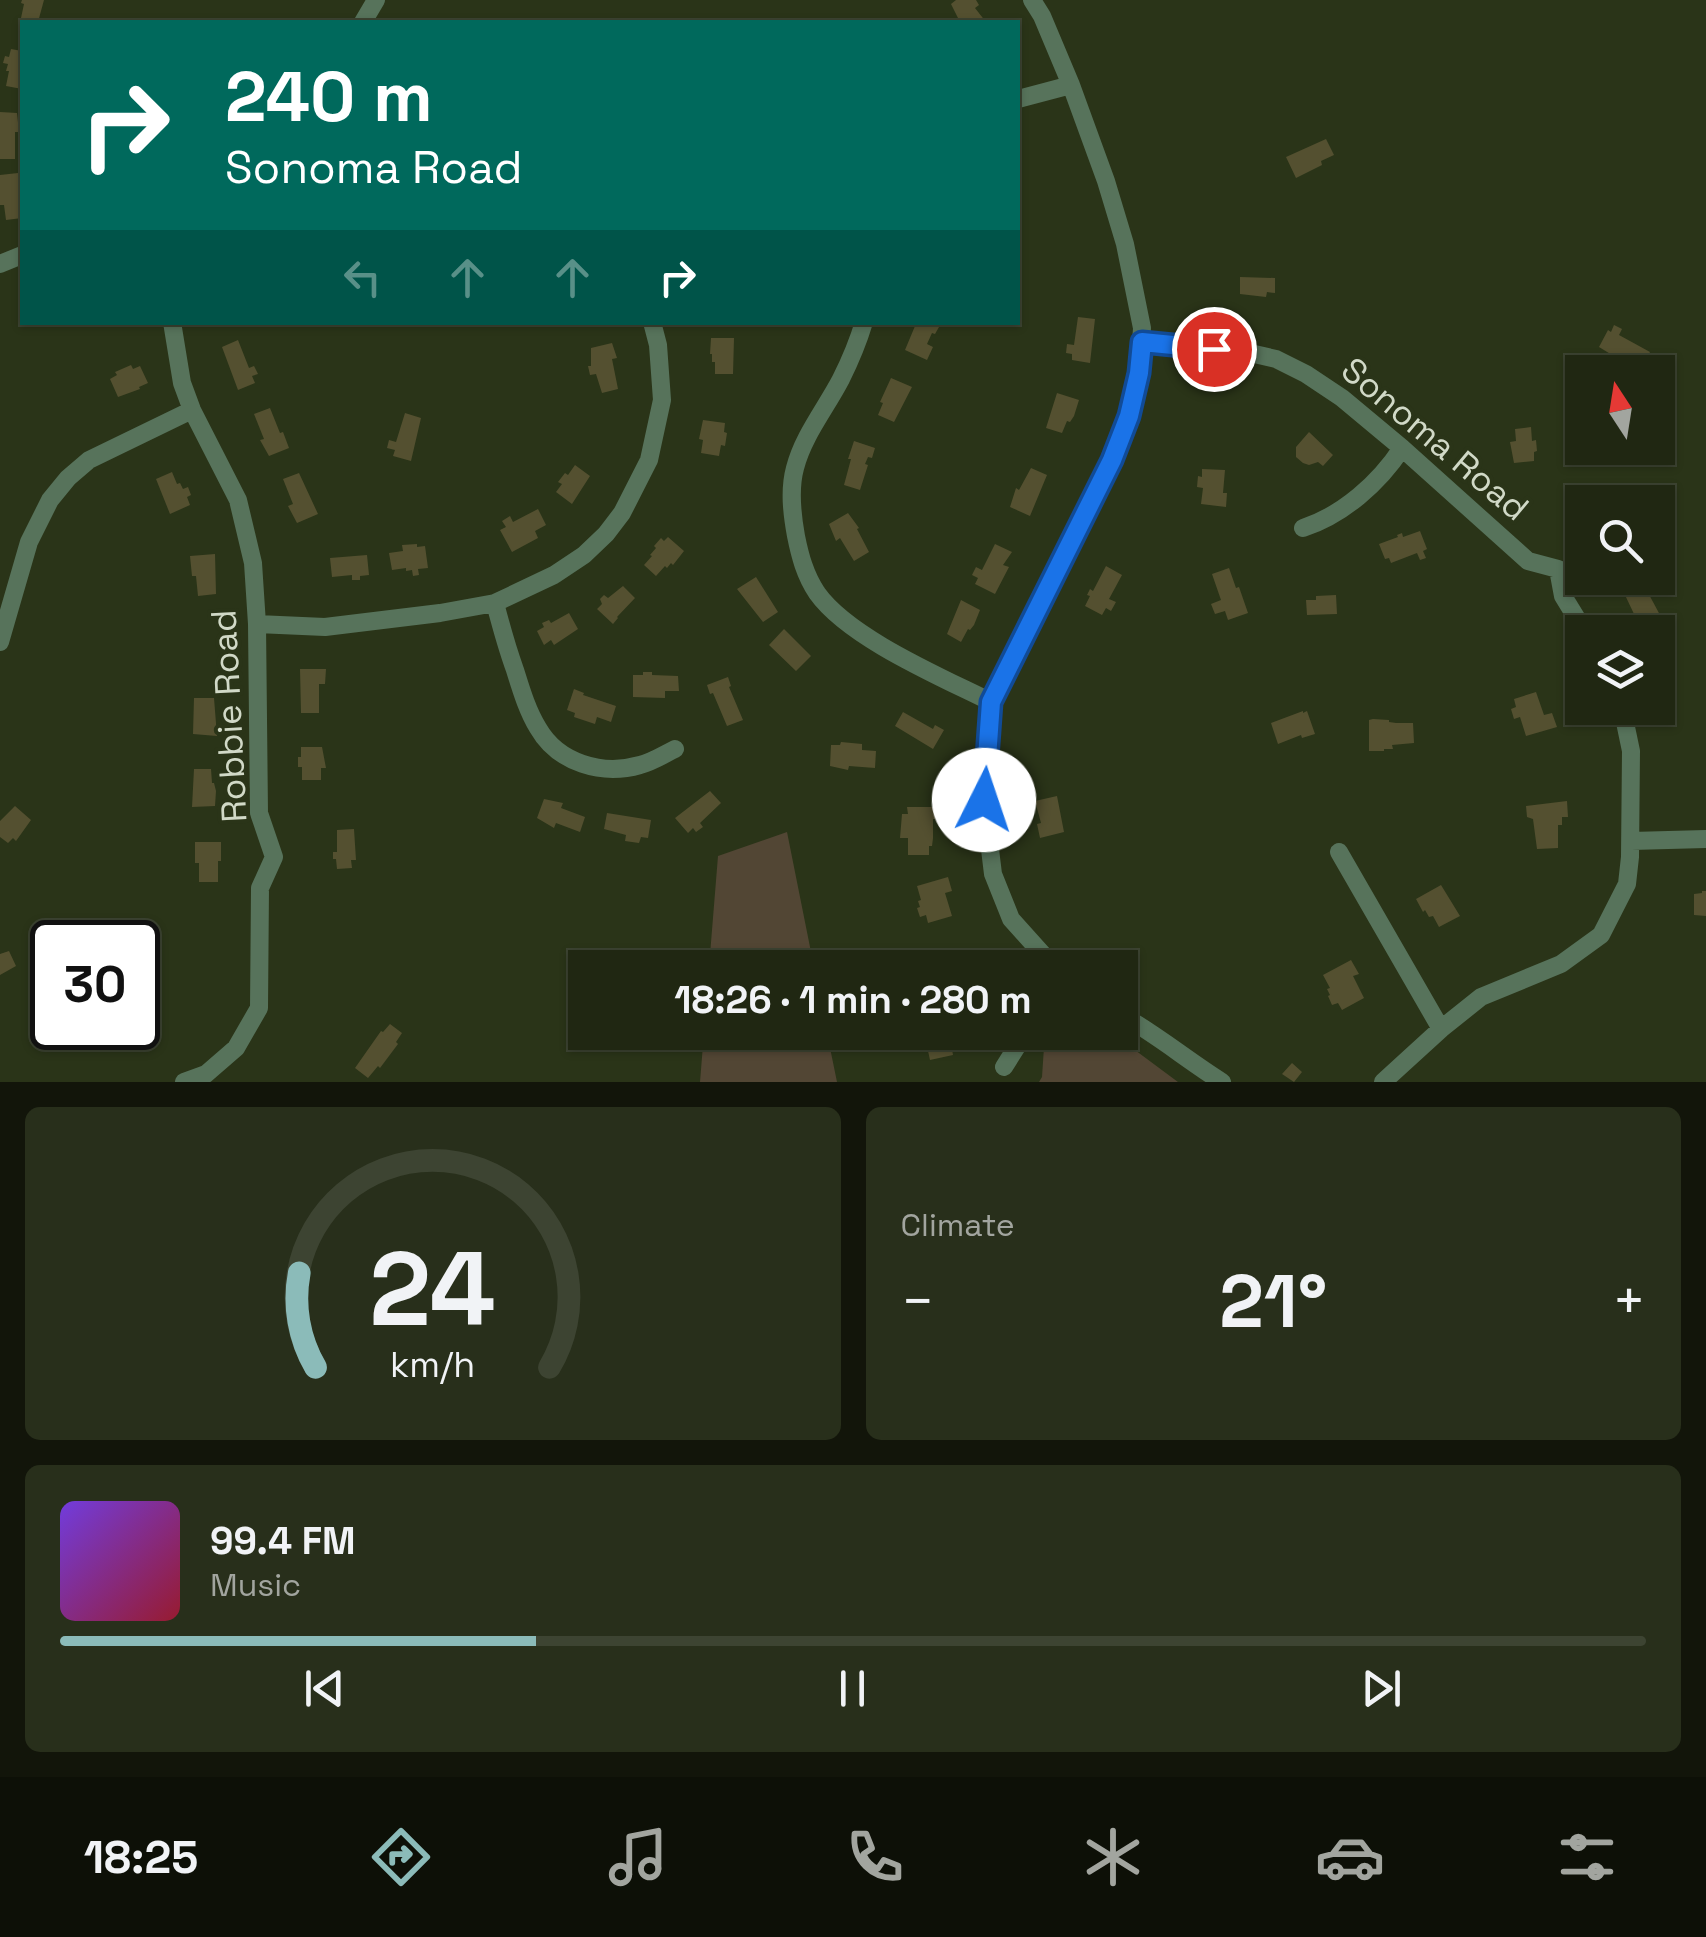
<!DOCTYPE html>
<meta charset="utf-8">
<style>
body{margin:0;font-family:"Space Grotesk",sans-serif;background:#282f1b;color:#f1f3f6;height:100vh;display:flex;flex-direction:column;font-size:38px;white-space:nowrap}
*{box-sizing:border-box;margin:0}
p{font-size:32px;color:#a2a59f}
.icon{flex:none;width:55px;height:55px;fill:none;stroke:currentColor;stroke-width:2;stroke-linecap:round;stroke-linejoin:round}
.map{position:relative;height:1082px;overflow:hidden}
.sheet{display:flex;flex-direction:column;gap:25px;padding:25px;background:#12150a;flex:1}
.sheet>*{flex:none}
.banner{position:absolute;left:20px;top:20px;width:1000px;height:305px;border-radius:0px;box-shadow:0 2px 8px #0004,0 0 0 2px #3d4432;background:#00695c;color:#fff;overflow:hidden}
.needle{width:65px;rotate:348deg}
.buttons{position:absolute;left:1565px;top:355px;display:grid;gap:20px}
.buttons a{display:grid;place-items:center;width:110px;height:110px;border-radius:0px;background:#202712;box-shadow:0 2px 8px #0004,0 0 0 2px #3d4432;font-size:50px}
.speed{position:absolute;left:30px;top:920px;display:flex;gap:20px;font-size:50px;font-weight:700;text-align:center}
.speed>*{display:grid;place-content:center;width:130px;height:130px;border-radius:50%;background:#202712;box-shadow:0 2px 8px #0004,0 0 0 2px #3d4432;line-height:1}
.speed .limit{border:5px solid #111;border-radius:15px;background:#fff;color:#111}
.pin{position:absolute;display:grid;place-items:center;width:85px;height:85px;color:#fff;margin:-42px;border:5px solid #fff;border-radius:50%;box-shadow:0 2px 10px #0007}
.me{position:absolute;width:110px;margin:-55px;rotate:4deg;stroke-linejoin:round;filter:drop-shadow(0 0 8px #0008)}
.turn{display:flex;align-items:center;gap:35px;height:210px;padding:0 40px;font-size:45px}
.turn .icon{width:130px;height:130px;stroke-width:2.5}
.turn b{display:block;font-size:70px;line-height:85px}
.lanes{display:flex;align-items:center;height:95px;padding:0 40px;background:#0003;justify-content:center;gap:50px;direction:ltr}
.lanes .off{opacity:.35}
.big{font-size:75px;font-weight:700;line-height:1.1}
.sheet .tile{flex:1;display:flex;flex-direction:column;justify-content:center;gap:15px;min-width:0;padding:0 35px;border-radius:15px;background:#282f1b}
.sheet .dial{align-items:center;gap:0}
.dial svg{height:260px;overflow:visible;fill:none;stroke:#3d4432;stroke-width:7;stroke-linecap:round;text-anchor:middle}
.dial text{fill:#f1f3f6;stroke:none}
.song{display:flex;align-items:center;gap:30px}
.cover{width:120px;height:120px;border-radius:15px;background:linear-gradient(135deg,hsl(260 70% 55%),hsl(350 70% 35%))}
.played{height:10px;border-radius:5px;background:linear-gradient(90deg,#8bbbb9 30%,#3d4432 30%)}
.keys{display:flex;justify-content:space-around;direction:ltr}
.heat{display:flex;justify-content:space-between;align-items:center;font-size:55px;direction:ltr}
.sheet .tiles{flex:1;display:grid;gap:25px;grid-template-columns:1fr 1fr}
.tile:last-child{grid-column:span 2}
.trip{position:absolute;left:568px;top:950px;width:570px;height:100px;border-radius:0px;background:#202712;box-shadow:0 2px 8px #0004,0 0 0 2px #3d4432;font-weight:700;line-height:100px;text-align:center}
.menu{display:flex;height:160px;justify-content:space-around;align-items:center;background:#0d1007;color:#a2a59f}
.menu .icon{width:70px;height:70px}
.menu .on{color:#8bbbb9}
.menu b{font-size:45px;color:#f1f3f6}
.map>svg:first-child{display:block}
.green{fill:#524634}
.building{fill:#545030}
.lines{fill:none;stroke-linecap:round;stroke-linejoin:round}
.minor{stroke:#57735b;stroke-width:18}
.route-casing{stroke:#114b97;stroke-width:25}
.route{stroke:#1a73e8;stroke-width:18}
.labels{text-anchor:middle;stroke-width:8;stroke-linejoin:round;paint-order:stroke}
.street-label{font-size:35px;fill:#d1d9c7;stroke:#2a3418}
</style>
<div class="map">
<svg width="1706" height="1082" viewBox="0 0 1706 1082">
<rect width="100%" height="100%" fill="#2a3418"/>
<!-- green -->
<path class="green" d="M787,832L814,967H709L718,856Z
M704,1032L827,1033L837,1082H700Z
M1045,1032L1112,1033L1178,1082H1039L1042,1077Z"/>
<!-- building -->
<path class="building" d="M22,0H44L38,22L21,18L24,4L21,3Z
M956,0H976L979,5L975,8L986,22H965L962,18L959,20L951,4Z
M11,49L22,51V89L6,86L9,71H6L8,64L3,63L5,56L9,57Z
M0,112L17,113L19,132H15V159H0Z
M1326,139L1334,155L1321,161L1322,165L1296,178L1286,157Z
M18,173L19,180H22L21,188L22,218L6,220L4,205H0V175Z
M1240,277L1275,278V293L1267,292L1266,297L1240,294Z
M1078,317L1095,319L1090,363L1072,360V354L1066,353L1067,344L1074,345Z
M908,322H938L936,326L939,327L935,334L932,333L927,344L933,347L927,360L905,350L915,326Z
M1614,325L1622,329L1619,335L1650,352L1643,366L1631,360L1630,362L1618,356L1617,358L1599,347L1608,330L1611,332Z
M711,338H734L733,374H715V362H712V354H710Z
M238,340L249,368L254,366L258,374L252,376L255,383L238,390L222,347Z
M612,343L617,358L612,359L618,389L602,393L596,374L590,375L588,366H591V348Z
M131,365L133,369L140,366L148,383L139,387L140,389L118,397L110,379L117,375L115,372Z
M891,378L912,387L894,422L878,415L883,403L880,402Z
M1057,393L1079,400L1074,416L1070,422L1067,421L1062,433L1046,428Z
M270,408L280,433L283,432L289,448L269,456L260,440L264,439L254,414Z
M405,413L421,418L411,461L393,456L395,450L387,448L389,440L396,442Z
M703,420L725,423L724,432L727,433L725,446L721,445L719,456L701,453L703,440L699,439Z
M1531,427L1532,441L1536,440L1537,451L1534,452V461L1514,463L1510,442L1516,441L1515,429Z
M1309,432L1333,455L1323,466L1318,462L1309,465L1303,463L1296,457V447Z
M854,441L875,448L872,458L868,457L865,464L868,465L860,490L844,485L851,459H848Z
M575,465L590,476L572,504L556,492L562,484L558,482L565,473L568,475Z
M1031,468L1047,475L1030,516L1010,507L1016,488L1019,490Z
M1202,469L1225,470L1223,493H1227L1226,507L1201,504L1203,488L1197,487L1198,476L1202,477Z
M172,472L177,484L180,483L183,489L188,487L191,495L187,497L190,505L170,514L156,479Z
M299,473L318,514L297,523L288,506L293,504L283,479Z
M538,509L546,525L535,531L538,538L512,552L500,530L506,527L502,521L510,516L513,522Z
M848,513L859,528L857,529L869,552L854,561L840,538L836,541L829,524Z
M1420,531L1427,549L1423,551L1426,558L1420,560L1417,553L1391,563L1389,558L1385,559L1379,544L1398,537L1397,535L1402,533L1403,537Z
M668,537L684,551L673,565L671,563L667,568L665,566L656,576L644,565L652,556L650,555L656,548L654,546L661,538L664,541Z
M417,544V547L425,546L428,568L418,569L419,575L413,576L412,570L406,571V568L392,570L389,553L403,551L402,545Z
M995,544L1012,552L1003,565L1009,567L995,594L975,584L978,578L972,575L976,567L982,570Z
M215,554L216,594L198,596L196,576H192L190,556Z
M367,555L369,575L360,576V580H352V575L332,577L330,558Z
M1106,566L1122,575L1109,599L1116,602L1111,611L1106,608L1102,615L1085,606L1090,596L1087,595L1090,589L1093,591Z
M1229,568L1236,588L1239,587L1248,613L1228,620L1225,611L1215,614L1211,604L1221,600L1212,574Z
M756,577L778,612L763,622L737,589Z
M623,586L635,598L617,617L618,618L613,624L597,609L602,604L600,599L604,595L608,598Z
M1642,586L1645,587L1660,615L1663,613L1670,626L1659,632H1627L1636,629L1632,621L1634,619L1632,615L1634,614L1625,595Z
M1336,595L1337,614L1307,615L1306,600H1316V596Z
M961,600L980,610L974,625L970,630L968,629L961,642L947,634Z
M569,613L578,629L554,645L551,640L544,645L537,631L544,627L542,623L549,620L551,623Z
M784,629L811,656L796,671L769,645Z
M300,669H326L325,684H319V713H301Z
M643,672H652V675L678,676L679,691H665V698L633,697V675H643Z
M728,677L731,686L729,687L743,720L727,726L713,693L710,694L707,685Z
M574,689L584,693L583,695L616,706L611,722L597,717L595,724L574,717L575,713L567,710Z
M1536,692L1544,715L1552,713L1557,727L1526,736L1520,717L1514,719L1511,709L1516,707L1514,699Z
M194,698H214L217,736L193,734Z
M1303,711V713L1307,711L1315,734L1302,738L1301,735L1278,744L1271,723Z
M903,712L933,729L935,725L944,730L933,749L895,726Z
M1373,719L1389,720V722L1396,723H1413L1414,743L1392,745L1393,749H1384V751H1369V720Z
M841,742L862,744V750L876,751L875,768L849,766L848,770L830,766L831,745H840Z
M301,747H322L326,768H321V780H302V767H298V757H301Z
M194,769H211L212,783H214L216,791L215,806L192,807Z
M710,791L721,803L700,823L703,827L696,832L693,828L688,833L675,818Z
M1057,796L1064,832L1040,838L1037,824L1041,823L1035,801Z
M544,799L563,803L561,808L585,817L580,832L556,823L554,828L537,818Z
M1567,801L1568,817H1562V825H1558V848L1537,849L1533,819L1527,817L1526,806Z
M15,806L31,820L16,841L13,838L8,843L0,837V821Z
M907,807H941V819H933V838L932,846H929V855H908V838H900L902,814H908Z
M607,813L651,820L648,838L641,837L639,843L625,841L626,835L604,829Z
M354,829L356,860H351L352,868L337,869L336,859H333V852H337V830Z
M195,842H221V861H218V882H199V863H195Z
M948,877L952,891L945,893L952,916L928,923L926,915L920,917L917,908L920,907L918,901L921,900L917,886Z
M1441,885L1460,916L1439,927L1433,916L1429,917L1425,910L1423,912L1416,899Z
M1702,891H1706V916L1694,915V894L1702,893Z
M946,948L950,968H926L922,955Z
M9,951L16,966L0,975V954Z
M1351,960L1359,974L1353,976L1364,998L1342,1010L1338,1003L1332,1005L1328,996L1330,995L1327,989L1330,988L1323,975Z
M390,1024L402,1033L396,1042L398,1044L380,1068L378,1066L368,1078L355,1068L381,1031L383,1032Z
M925,1032H949L953,1055L930,1060L928,1051L923,1052L921,1042L926,1041Z
M1292,1063L1302,1072L1294,1082L1282,1074Z"/>
<g class="lines">
<!-- minor -->
<path class="minor" d="M1032,0L1042,16L1071,85L1106,181L1125,244L1142,328L1139,373L1129,415L1111,460L991,702L984,800L993,874L1011,919L1055,968
M363,22L376,0
M1018,99L1071,85
M0,264L22,255
M172,322L182,383L192,410L238,500L253,563L257,624L259,813L274,857L260,888L259,1008L236,1048L206,1074L184,1082
M864,322C858,342 850,361 841,379C826,408 803,436 795,468C789,490 792,514 796,536C800,556 805,575 817,593C849,638 941,677 991,702
M1141,342L1250,353L1276,359L1306,374L1342,398L1402,448L1528,561L1558,569L1563,596L1585,632
M1303,528C1343,515 1379,483 1402,448
M495,603C501,626 507,648 515,670C521,689 527,710 538,728C558,763 602,776 640,765C652,762 663,755 675,749
M257,624L325,627L440,613L495,603L554,575L584,555L606,534L622,513L649,460L662,400L658,345L652,322
M0,642L29,542L50,500L68,478L89,460L192,410
M1631,841L1706,839
M1339,852L1441,1029
M1120,1014C1156,1034 1187,1060 1222,1082
M1004,1067L1026,1032
M1383,1082L1441,1029L1481,997L1561,964L1601,935L1627,884L1630,857L1631,751L1622,708"/>
</g>
<g class="lines">
<!-- route casing -->
<g class="route-casing">
<path id="route" d="M984,800L991,702L1112,460L1129,416L1139,373L1142,342L1214,349"/>
</g>
<!-- route -->
<use href="#route" class="route"/>
</g>
<g class="labels">
<!-- street labels -->
<g class="street-label">
<text transform="translate(1435 439) rotate(40)" y="12">Sonoma Road</text>
<text transform="translate(229 716) rotate(-93)" y="12">Robbie Road</text>
</g>
</g>
</svg>
<div class="buttons">
<a><svg class="needle" viewBox="-14 -14 28 28"><path d="M0-13l5 13h-10z" fill="#e53935"/><path d="M0 13l5-13h-10z" fill="#a2a59f"/></svg></a>
<a><svg class="icon" aria-label="search" viewBox="0 0 24 24"><circle cx="10" cy="10" r="6"/><path d="M15 15l6 6"/></svg></a>
<a><svg class="icon" aria-label="layers" viewBox="0 0 24 24"><path d="M12 4l9 5-9 5-9-5zM3 14l9 5 9-5"/></svg></a>
</div>
<div class="speed"><div class="limit">30</div></div>
<div class="pin" style="left:1214px;top:349px;background:#d93025"><svg class="icon" aria-label="arrive" viewBox="0 0 24 24"><path d="M6 21V4h12l-3 4 3 4H6"/></svg></div>
<svg class="me" style="left:984px;top:800px" viewBox="-20 -20 40 40"><circle r="19" fill="#fff"/><path d="M0-13L10 11 0 6-10 11z" fill="#1a73e8"/></svg>
<div class="trip">18:26 · 1 min · 280 m</div>
<div class="banner">
<div class="turn"><svg class="icon" aria-label="right" viewBox="0 0 24 24"><path d="M7 20v-9h11M14 6l5 5-5 5"/></svg><div><b>240 m</b>Sonoma Road</div></div>
<div class="lanes"><svg class="icon off" aria-label="left" viewBox="0 0 24 24"><path d="M17 20v-9H6M10 6l-5 5 5 5"/></svg><svg class="icon off" aria-label="ahead" viewBox="0 0 24 24"><path d="M12 20V5M6 11l6-6 6 6"/></svg><svg class="icon off" aria-label="ahead" viewBox="0 0 24 24"><path d="M12 20V5M6 11l6-6 6 6"/></svg><svg class="icon" aria-label="right" viewBox="0 0 24 24"><path d="M7 20v-9h11M14 6l5 5-5 5"/></svg></div>
</div>
</div>
<section class="sheet">
<div class="tiles">
<div class="tile dial"><svg viewBox="0 0 100 80">
<path d="M14 69A42 42 0 1 1 86 69"/>
<path d="M14 69A42 42 0 0 1 9 40" stroke="#8bbbb9"/>
<text x="50" y="56" font-size="32" font-weight="700">24</text>
<text x="50" y="72" font-size="11">km/h</text>
</svg></div>
<div class="tile"><p>Climate</p>
<div class="heat"><a>−</a><b class="big">21°</b><a>+</a></div>
</div>
<div class="tile">
<div class="song"><i class="cover"></i><div><b>99.4 FM</b><p>Music</p></div></div>
<div class="played"></div>
<div class="keys"><svg class="icon" aria-label="previous" viewBox="0 0 24 24"><path d="M18 5L8 12l10 7zM5 5v14"/></svg><svg class="icon" aria-label="pause" viewBox="0 0 24 24"><path d="M8 5v14M16 5v14"/></svg><svg class="icon" aria-label="next" viewBox="0 0 24 24"><path d="M6 5l10 7-10 7zM19 5v14"/></svg></div>
</div>
</div>
</section>
<nav class="menu">
<b>18:25</b>
<svg class="icon on" aria-label="directions" viewBox="0 0 24 24"><path d="M12 3l9 9-9 9-9-9zM9 14v-3h6M13 9l2 2-2 2"/></svg>
<svg class="icon" aria-label="music" viewBox="0 0 24 24"><path d="M9 18V5l10-2v13"/><circle cx="6" cy="18" r="3"/><circle cx="16" cy="16" r="3"/></svg>
<svg class="icon" aria-label="phone" viewBox="0 0 24 24"><path d="M5 4h4l2 5-3 2q2 4 5 5l2-3 5 2v4C11 20 4 13 5 4z"/></svg>
<svg class="icon" aria-label="climate" viewBox="0 0 24 24"><path d="M12 3v18M4 7l16 10M4 17L20 7"/></svg>
<svg class="icon" aria-label="car" viewBox="0 0 24 24"><path d="M5 17H2v-5l4-1 3-4h7l3 4 3 1v5h-3M9 17h6M6 11h13"/><circle cx="7" cy="17" r="2"/><circle cx="17" cy="17" r="2"/></svg>
<svg class="icon" aria-label="filters" viewBox="0 0 24 24"><path d="M4 7h16M4 17h16"/><circle cx="9" cy="7" r="2"/><circle cx="15" cy="17" r="2"/></svg>
</nav>
